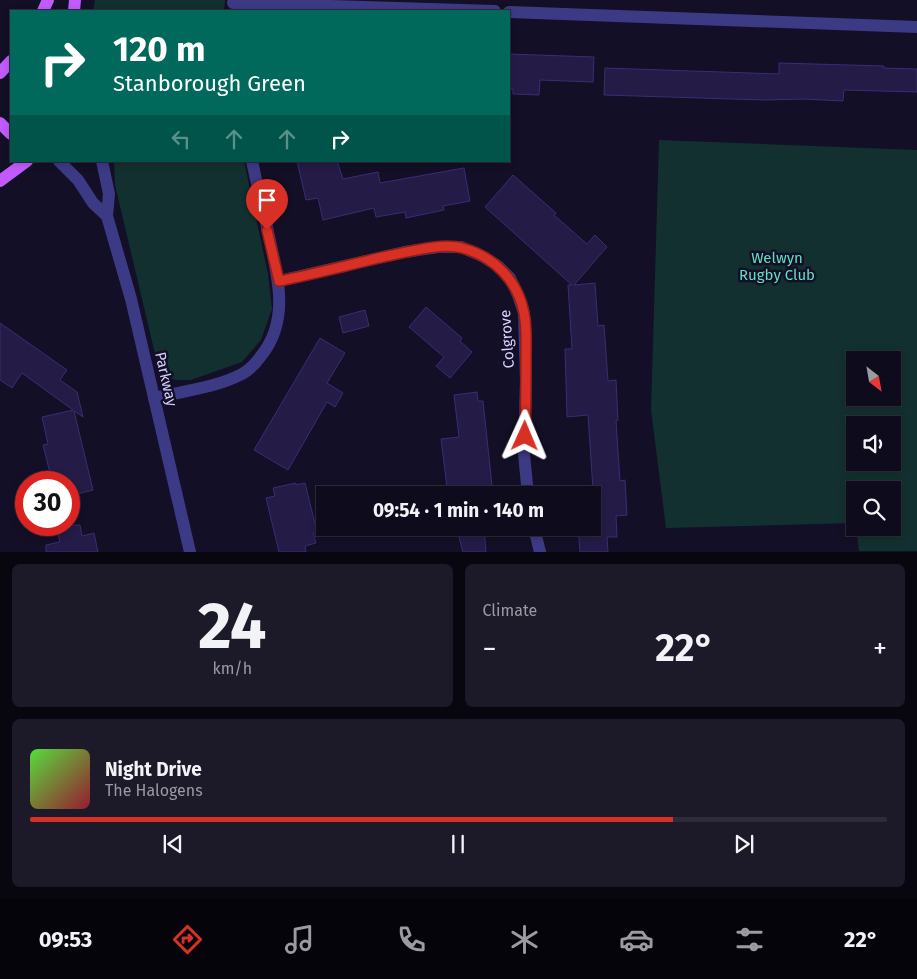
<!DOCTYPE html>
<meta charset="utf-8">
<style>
body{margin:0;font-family:"Fira Sans",sans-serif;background:#1c1929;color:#f1f3f6;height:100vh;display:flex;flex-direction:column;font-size:19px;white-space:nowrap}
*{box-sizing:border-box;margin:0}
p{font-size:16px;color:#9b9ba3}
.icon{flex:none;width:28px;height:28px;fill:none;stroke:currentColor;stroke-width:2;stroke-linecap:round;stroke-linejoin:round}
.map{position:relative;height:552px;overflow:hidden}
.details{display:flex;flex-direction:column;gap:12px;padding:12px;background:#08060f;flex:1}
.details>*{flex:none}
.guide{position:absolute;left:10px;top:10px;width:500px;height:152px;border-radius:0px;box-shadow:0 2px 8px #0003,0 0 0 1px #2e2b3b;background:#00695c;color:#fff;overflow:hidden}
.needle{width:32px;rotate:149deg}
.controls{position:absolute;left:846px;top:351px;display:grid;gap:10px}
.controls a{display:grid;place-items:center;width:55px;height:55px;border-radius:0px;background:#0e0b1c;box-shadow:0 2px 8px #0003,0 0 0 1px #2e2b3b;font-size:25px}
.speed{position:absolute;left:15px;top:471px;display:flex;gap:10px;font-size:25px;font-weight:700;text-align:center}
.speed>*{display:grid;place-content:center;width:65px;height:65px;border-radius:50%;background:#0e0b1c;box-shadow:0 2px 8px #0003,0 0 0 1px #2e2b3b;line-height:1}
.speed .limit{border:8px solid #d22;background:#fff;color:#111}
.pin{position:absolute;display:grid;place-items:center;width:42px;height:42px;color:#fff;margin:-51px -21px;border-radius:50% 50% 50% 0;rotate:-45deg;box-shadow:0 0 5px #0007}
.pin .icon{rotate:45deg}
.me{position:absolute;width:55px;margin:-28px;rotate:1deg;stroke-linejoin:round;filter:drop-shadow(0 0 4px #0008)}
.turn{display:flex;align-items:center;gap:18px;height:105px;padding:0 20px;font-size:22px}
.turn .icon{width:65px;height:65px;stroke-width:2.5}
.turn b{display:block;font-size:35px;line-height:42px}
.lanes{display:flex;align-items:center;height:48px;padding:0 20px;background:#0003;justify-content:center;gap:25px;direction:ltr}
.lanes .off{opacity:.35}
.big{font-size:38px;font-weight:700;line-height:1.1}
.details .tile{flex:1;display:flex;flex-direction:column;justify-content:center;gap:8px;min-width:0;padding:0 18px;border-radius:8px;background:#1c1929}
.details .dial{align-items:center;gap:0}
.dial b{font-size:65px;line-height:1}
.song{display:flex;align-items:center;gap:15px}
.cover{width:60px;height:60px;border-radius:8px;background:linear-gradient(135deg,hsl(110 70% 55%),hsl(350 70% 35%))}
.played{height:5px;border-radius:2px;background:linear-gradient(90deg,#d93025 75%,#2e2b3b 75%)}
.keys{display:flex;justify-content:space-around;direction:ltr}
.heat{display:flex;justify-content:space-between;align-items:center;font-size:28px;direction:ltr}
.details .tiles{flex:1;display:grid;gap:12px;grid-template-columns:1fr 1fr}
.tile:last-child{grid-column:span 2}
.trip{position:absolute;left:316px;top:486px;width:285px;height:50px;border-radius:0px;background:#0e0b1c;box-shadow:0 2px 8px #0003,0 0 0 1px #2e2b3b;font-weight:700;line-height:50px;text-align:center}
.tabs{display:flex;height:80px;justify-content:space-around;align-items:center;background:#06040b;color:#9b9ba3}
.tabs .icon{width:35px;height:35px}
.tabs .current{color:#d93025}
.tabs b{font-size:22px;color:#f1f3f6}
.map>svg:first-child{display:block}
.green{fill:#12302f;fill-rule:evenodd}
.building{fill:#241b47;stroke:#3b2d73}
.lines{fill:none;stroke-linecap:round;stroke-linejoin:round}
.minor{stroke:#3d3a85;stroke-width:12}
.tertiary{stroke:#3d3a85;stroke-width:12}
.primary{stroke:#c25bff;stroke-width:12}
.route-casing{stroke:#8d1f18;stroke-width:12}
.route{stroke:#d93025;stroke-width:9}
.labels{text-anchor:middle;stroke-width:5;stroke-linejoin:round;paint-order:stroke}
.park-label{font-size:15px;fill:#5fe0c0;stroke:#130f26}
.street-label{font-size:15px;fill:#d9d4ff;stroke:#130f26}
</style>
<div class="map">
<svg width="917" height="552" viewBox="0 0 917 552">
<rect width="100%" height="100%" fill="#130f26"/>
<!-- green -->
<path class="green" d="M95,0H225L224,11H93Z
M659,140L917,150V551H859L856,528H892V490H855V523L666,528L651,410ZM855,360H892V398H855ZM855,425H892V462H855Z
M114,161H244L268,274L272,309L261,340L242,362L191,380H175L162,373L156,358L115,185Z"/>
<!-- building -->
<path class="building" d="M509,54L594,57L593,82L540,80L539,95L513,94V89H509Z
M779,63L884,66V68L917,69V92L844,90L843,101L804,99L764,100L604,95L605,68L779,74Z
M297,161H337L343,179L378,172L380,183L464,168L470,201L443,206L444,210L406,218L405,212L376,217L374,208L323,220L318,198L306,200Z
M513,175L556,213L554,215L587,244L595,235L607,247L574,285L595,283L598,326L604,325L608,381L616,380L618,420L616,421L620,481L625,480L627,515L616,516L617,537H607L608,552H580L578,528H592L593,490L588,415L567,417L565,349H572L568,285H572L485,207Z
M426,307L462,338L460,341L472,352L450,378L436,366L444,357L409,327Z
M365,310L369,326L343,333L339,317Z
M0,323L67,370L60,380L77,392L83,417L74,411L93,490L69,496V482H64L63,478L52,481L43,445L48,444L42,417L73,410L22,373L12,388L0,380Z
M320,338L345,353L327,383L343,393L335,407L327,402L288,470L254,450Z
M477,392L478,401H483L493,495H448L441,439L459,437L454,395Z
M296,483V485L305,483L317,532L313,533L316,543L305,546L306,552H279L266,498L275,496L273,488Z
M63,525H80L82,536L94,533L98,552H46V545L60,542L58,534L64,532Z
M484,528L486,552H463L457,530Z"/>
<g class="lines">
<!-- minor -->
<path class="minor" d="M233,3L495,11
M509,12L917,27
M279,281L405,252L438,247H461L482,256L498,266L510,278L518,295L524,313L526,381L524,454L528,495
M154,398C183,391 215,388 242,374C249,370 256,363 261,356C291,319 277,274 268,232C263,208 257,185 252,161
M534,528L540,552"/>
<!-- tertiary -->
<path class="tertiary" d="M59,161L78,180L93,203L107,216
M102,161L109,194L107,216L131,299L190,552"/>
<!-- primary -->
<path class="primary" d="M43,11L48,0
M74,11L75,0
M0,73L11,61
M0,123L11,134
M0,181L27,161"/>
</g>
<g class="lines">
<!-- route casing -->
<g class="route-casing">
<path id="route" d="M267,230L279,281C314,274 348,265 383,257C404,253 442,242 462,248C494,256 518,281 524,313C527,327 526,342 526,355C526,382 526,409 525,436"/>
</g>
<!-- route -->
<use href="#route" class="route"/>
</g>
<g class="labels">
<!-- park labels -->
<g class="park-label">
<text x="777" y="263">Welwyn<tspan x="777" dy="17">Rugby Club</tspan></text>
</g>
<!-- street labels -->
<g class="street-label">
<text transform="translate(507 339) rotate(-94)" y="5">Colgrove</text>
<text transform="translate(166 379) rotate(77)" y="5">Parkway</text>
</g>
</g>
</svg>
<div class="controls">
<a><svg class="needle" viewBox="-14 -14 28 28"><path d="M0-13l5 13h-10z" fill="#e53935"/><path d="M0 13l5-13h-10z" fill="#9b9ba3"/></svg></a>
<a><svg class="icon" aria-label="sound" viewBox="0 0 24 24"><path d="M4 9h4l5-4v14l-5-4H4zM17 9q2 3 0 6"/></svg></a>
<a><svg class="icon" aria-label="search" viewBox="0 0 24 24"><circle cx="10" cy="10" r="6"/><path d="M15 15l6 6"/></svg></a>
</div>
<div class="speed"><div class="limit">30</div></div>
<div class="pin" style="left:267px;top:230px;background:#d93025"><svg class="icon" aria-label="arrive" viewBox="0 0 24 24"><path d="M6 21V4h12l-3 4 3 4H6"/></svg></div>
<svg class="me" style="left:525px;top:436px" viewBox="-20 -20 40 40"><path d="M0-17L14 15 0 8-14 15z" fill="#d93025" stroke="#fff" stroke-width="4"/></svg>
<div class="trip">09:54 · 1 min · 140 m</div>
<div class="guide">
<div class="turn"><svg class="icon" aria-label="right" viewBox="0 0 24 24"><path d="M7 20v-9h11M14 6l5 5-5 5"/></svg><div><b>120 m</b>Stanborough Green</div></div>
<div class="lanes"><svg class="icon off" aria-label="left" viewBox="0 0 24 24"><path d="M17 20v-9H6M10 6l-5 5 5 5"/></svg><svg class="icon off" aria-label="ahead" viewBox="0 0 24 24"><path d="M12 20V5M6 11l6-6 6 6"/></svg><svg class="icon off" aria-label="ahead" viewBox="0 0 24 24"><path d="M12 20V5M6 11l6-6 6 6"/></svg><svg class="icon" aria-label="right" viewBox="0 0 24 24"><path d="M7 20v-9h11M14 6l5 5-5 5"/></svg></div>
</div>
</div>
<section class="details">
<div class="tiles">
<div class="tile dial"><b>24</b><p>km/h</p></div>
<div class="tile"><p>Climate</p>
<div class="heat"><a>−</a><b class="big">22°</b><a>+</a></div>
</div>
<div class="tile">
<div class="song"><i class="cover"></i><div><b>Night Drive</b><p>The Halogens</p></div></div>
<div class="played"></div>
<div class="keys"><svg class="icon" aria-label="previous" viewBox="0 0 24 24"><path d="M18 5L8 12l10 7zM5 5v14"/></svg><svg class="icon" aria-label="pause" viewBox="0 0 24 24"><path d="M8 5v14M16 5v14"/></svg><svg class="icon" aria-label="next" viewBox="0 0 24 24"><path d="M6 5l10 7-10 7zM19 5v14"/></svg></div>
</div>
</div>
</section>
<nav class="tabs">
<b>09:53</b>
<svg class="icon current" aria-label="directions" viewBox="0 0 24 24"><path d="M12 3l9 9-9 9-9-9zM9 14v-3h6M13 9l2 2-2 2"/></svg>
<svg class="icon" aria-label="music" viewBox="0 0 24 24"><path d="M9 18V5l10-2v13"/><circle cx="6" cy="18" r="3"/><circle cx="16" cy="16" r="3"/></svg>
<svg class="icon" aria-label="phone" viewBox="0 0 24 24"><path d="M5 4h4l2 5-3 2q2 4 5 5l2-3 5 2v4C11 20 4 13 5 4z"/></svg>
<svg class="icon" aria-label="climate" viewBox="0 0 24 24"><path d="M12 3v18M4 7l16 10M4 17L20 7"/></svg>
<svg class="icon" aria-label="car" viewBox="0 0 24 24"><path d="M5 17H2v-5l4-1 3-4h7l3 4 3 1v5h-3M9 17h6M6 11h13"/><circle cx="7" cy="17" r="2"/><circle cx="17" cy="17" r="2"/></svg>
<svg class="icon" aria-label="filters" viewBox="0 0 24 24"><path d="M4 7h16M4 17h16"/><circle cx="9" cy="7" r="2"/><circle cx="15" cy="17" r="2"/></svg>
<b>22°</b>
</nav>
